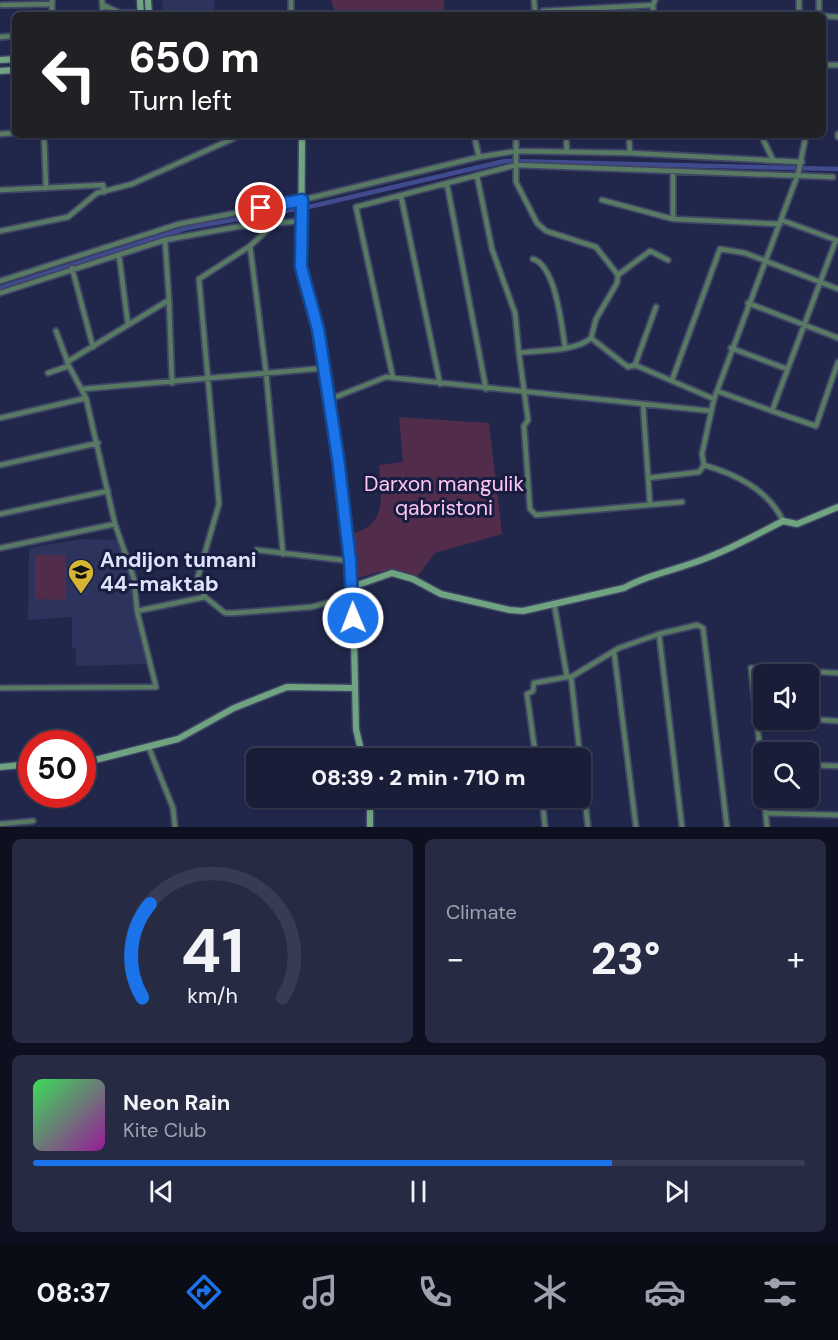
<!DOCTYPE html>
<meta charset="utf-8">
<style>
body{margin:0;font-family:"DM Sans",sans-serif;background:#262a43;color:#f1f3f6;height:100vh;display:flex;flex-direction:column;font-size:22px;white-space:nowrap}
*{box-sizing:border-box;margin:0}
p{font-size:20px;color:#9fa2ae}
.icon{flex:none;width:33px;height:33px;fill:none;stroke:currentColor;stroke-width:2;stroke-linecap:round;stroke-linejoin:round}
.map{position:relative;height:827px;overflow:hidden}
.sheet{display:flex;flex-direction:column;gap:12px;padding:12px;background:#0e101f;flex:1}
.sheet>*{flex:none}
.banner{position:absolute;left:12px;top:12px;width:814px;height:126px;border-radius:9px;box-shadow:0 2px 4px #0004,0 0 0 2px #373b53;background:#202124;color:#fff;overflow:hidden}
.fabs{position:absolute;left:753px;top:664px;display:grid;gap:12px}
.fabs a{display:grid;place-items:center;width:66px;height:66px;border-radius:9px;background:#191d38;box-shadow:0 2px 4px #0004,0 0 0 2px #373b53;font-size:30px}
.speed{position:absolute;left:18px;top:730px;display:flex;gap:12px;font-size:30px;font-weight:700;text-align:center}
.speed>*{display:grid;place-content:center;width:78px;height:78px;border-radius:50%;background:#191d38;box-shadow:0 2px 4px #0004,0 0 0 2px #373b53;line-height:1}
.speed .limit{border:9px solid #d22;background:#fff;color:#111}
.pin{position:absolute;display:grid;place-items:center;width:51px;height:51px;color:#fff;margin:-26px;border:3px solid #fff;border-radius:50%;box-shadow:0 2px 6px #0007}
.me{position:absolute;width:66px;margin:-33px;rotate:359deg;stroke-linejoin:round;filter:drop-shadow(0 0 4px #0008)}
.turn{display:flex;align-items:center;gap:21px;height:126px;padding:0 18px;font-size:27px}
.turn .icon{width:78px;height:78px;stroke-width:2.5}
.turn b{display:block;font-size:42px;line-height:51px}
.big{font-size:45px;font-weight:800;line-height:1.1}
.sheet .tile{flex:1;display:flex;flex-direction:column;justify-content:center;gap:9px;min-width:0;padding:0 21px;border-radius:9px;background:#262a43}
.sheet .dial{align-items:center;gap:0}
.dial svg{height:156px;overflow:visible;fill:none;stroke:#373b53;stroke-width:7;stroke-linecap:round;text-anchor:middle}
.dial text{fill:#f1f3f6;stroke:none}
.song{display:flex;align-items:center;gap:18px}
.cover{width:72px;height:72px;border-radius:9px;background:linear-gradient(135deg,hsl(130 70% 55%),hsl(300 70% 35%))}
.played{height:6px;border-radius:3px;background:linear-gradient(90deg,#1a73e8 75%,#373b53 75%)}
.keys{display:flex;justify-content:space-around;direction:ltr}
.heat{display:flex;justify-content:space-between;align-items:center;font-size:33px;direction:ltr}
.sheet .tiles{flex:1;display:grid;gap:12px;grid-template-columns:1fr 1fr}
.tile:last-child{grid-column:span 2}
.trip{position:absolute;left:246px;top:748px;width:345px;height:60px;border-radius:9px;background:#191d38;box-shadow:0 2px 4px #0004,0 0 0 2px #373b53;font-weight:800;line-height:60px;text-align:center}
.dock{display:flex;height:96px;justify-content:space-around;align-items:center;background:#0a0c16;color:#9fa2ae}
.dock .icon{width:42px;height:42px}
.dock .active{color:#1a73e8}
.dock b{font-size:27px;color:#f1f3f6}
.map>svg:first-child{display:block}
.built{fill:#2c335c}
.green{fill:#512d4b}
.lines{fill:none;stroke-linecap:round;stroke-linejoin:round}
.canal{stroke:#404b8f;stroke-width:4.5}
.street-casing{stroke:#3f4567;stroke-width:8}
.secondary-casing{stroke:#3f4567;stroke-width:9}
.street{stroke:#587962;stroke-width:4.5}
.secondary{stroke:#70a481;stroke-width:6}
.route-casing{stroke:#114b97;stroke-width:15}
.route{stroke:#1a73e8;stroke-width:10}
.labels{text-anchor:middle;stroke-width:6;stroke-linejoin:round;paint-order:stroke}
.park-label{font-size:21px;fill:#fec6f2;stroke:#181d40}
.poi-label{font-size:21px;font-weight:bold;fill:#dce2f9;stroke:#181d40;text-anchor:start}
</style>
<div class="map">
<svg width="838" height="827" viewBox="0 0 838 827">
<rect width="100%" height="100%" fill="#21274b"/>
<!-- built -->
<path class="built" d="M162,0H214L215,15H163Z
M83,539L120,540L133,579L149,664L76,666V648H72V617L28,620L29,548Z"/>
<!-- green -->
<path class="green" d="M331,0H444V12L448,15H336Z
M399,417L489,423L502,534L435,553L417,577C390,566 383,570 356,579L351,534C388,525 381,497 379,465L403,462Z
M35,555H66V600L35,599Z"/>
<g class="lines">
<!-- canal -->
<path class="canal" d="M0,288L187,228L313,206L505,161L838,169"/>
<!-- street casing -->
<g class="street-casing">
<path id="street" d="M52,0V15
M102,0L103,15
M799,0V15
M819,0V15
M2,5L52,4
M103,5L120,13H141
M653,5V15
M543,11L653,5L655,0
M291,15V0
M526,15L535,12L534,0
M824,16L838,17
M0,37L15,36
M824,65H838
M0,134L15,133
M44,135L46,188
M474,135L479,157
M516,135V182L537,223L546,231L596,247L618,275L617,283L596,319L591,338
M566,135L567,152
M761,135L773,160
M838,137V134
M630,153L802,162
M477,176L492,249L515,313L519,353
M447,184L486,389
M0,190L103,185L104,192
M401,196L440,384
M602,200L673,219L780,224
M673,219V171
M0,231L68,217L97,193L132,184L241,135
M250,246L266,372L283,554
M119,255L128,325
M533,259C556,266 562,327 565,347
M72,268L93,347
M618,275L650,251L668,260
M0,281L179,224L302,200L479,157L516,151L630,153L629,135
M0,293L165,240L236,227L301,221
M169,300L172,383
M748,303L838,338
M56,331L68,363
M591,338C575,352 539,350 519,353L528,420L524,426L530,509L536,515L682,502
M591,338L628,367L635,365L714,399
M731,348L787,369
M67,362L169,300L165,240
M635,365L656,307
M393,378L356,207L516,165L833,177
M672,380L720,249L745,253L838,289
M83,389L325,368
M717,391L772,411L836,240L781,220
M328,400L386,377L711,411
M643,405L650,505
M772,411L816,426L838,362
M0,418L86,398
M0,465L98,443
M648,478L699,472L704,465
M0,514L108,491
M783,521C768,489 735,474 704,465L702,454L714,399L798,174L806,135
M0,548L115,524
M257,550L350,561
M205,597L225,613H234L311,607L353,596
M554,603L567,677H569
M137,611L205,597L197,580L219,504L199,279L250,246L274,224
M659,634L697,625L703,628L727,827
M614,652L636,827
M0,688L156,687L137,611L134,579L115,524L86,398L69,366L48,373
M808,719L838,721
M149,748L173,808L175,827
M536,759L527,694L533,691L534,683L567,677
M808,765L838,766
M764,785L751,668L838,673
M542,798L545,827
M764,798L767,827
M766,813L838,815
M0,824L33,821
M588,827L571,677L619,648L659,634L682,827"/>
</g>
<!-- secondary casing -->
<g class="secondary-casing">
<path id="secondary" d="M140,0L141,15
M148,0L149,15
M0,60L15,59
M0,71L15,70
M302,135L301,267L318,329L338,458L353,596L356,729L363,759
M352,587L392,573L413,579L441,594L510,610L523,611L624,588C645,576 667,572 690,564C723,553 752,537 783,521L797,524L838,507
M82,761L95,760L178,739L234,708L287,687L354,688
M0,767L32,764
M370,798V827"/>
</g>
<!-- street -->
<use href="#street" class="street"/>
<!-- secondary -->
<use href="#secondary" class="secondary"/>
</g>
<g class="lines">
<!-- route casing -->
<g class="route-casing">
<path id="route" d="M261,208L302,200L301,267L318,329L338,458L350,561L353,618"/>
</g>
<!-- route -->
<use href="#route" class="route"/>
</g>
<!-- icons -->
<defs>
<g id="school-pin" transform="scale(1.35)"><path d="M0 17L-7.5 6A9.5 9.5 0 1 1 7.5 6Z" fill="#d6b534" stroke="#181d40"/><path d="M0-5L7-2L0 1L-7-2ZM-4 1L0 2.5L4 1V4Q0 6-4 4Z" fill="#111"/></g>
</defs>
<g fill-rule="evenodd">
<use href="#school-pin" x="81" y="572"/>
</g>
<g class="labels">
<!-- park labels -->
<g class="park-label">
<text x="444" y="491">Darxon mangulik<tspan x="444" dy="24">qabristoni</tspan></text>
</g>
<!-- poi labels -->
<g class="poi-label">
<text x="100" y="567">Andijon tumani<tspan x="100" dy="24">44-maktab</tspan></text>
</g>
</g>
</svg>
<div class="fabs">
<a><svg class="icon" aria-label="sound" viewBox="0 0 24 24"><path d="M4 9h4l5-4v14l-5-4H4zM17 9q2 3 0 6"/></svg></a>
<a><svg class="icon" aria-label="search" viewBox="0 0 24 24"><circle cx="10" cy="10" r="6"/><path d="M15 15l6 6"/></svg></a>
</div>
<div class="speed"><div class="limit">50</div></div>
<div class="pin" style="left:261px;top:208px;background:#d93025"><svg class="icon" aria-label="arrive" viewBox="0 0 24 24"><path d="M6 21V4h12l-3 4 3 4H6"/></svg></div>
<svg class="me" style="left:353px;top:618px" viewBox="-20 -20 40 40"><circle r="17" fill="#1a73e8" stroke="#fff" stroke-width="3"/><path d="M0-11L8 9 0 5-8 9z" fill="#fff"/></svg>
<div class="trip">08:39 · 2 min · 710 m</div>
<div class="banner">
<div class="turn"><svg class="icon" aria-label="left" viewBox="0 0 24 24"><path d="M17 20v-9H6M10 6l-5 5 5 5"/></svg><div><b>650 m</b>Turn left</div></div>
</div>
</div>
<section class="sheet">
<div class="tiles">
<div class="tile dial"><svg viewBox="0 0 100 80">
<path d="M14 69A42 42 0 1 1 86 69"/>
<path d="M14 69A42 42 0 0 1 18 21" stroke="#1a73e8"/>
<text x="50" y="56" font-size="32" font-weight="700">41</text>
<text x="50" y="72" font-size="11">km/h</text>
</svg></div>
<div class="tile"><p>Climate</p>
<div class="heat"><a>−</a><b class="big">23°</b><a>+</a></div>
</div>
<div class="tile">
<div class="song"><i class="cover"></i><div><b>Neon Rain</b><p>Kite Club</p></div></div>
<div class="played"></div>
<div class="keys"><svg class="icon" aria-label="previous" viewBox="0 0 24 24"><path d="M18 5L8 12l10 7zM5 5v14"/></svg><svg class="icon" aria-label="pause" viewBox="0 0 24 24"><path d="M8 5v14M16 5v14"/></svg><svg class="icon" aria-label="next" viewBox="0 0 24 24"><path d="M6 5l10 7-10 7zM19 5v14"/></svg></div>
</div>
</div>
</section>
<nav class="dock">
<b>08:37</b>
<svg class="icon active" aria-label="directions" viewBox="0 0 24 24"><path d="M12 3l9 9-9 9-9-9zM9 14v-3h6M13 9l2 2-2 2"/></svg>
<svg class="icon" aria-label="music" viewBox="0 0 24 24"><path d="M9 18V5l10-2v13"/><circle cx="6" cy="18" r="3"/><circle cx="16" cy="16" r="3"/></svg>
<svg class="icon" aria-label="phone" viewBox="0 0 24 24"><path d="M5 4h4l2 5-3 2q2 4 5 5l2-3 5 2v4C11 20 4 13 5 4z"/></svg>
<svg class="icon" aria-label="climate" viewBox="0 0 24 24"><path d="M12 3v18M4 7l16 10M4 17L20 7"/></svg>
<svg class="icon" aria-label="car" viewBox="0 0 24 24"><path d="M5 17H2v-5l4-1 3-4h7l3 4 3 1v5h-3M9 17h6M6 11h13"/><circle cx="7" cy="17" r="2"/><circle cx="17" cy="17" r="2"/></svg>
<svg class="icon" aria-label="filters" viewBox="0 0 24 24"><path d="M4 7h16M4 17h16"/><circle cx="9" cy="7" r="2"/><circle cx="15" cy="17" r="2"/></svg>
</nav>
